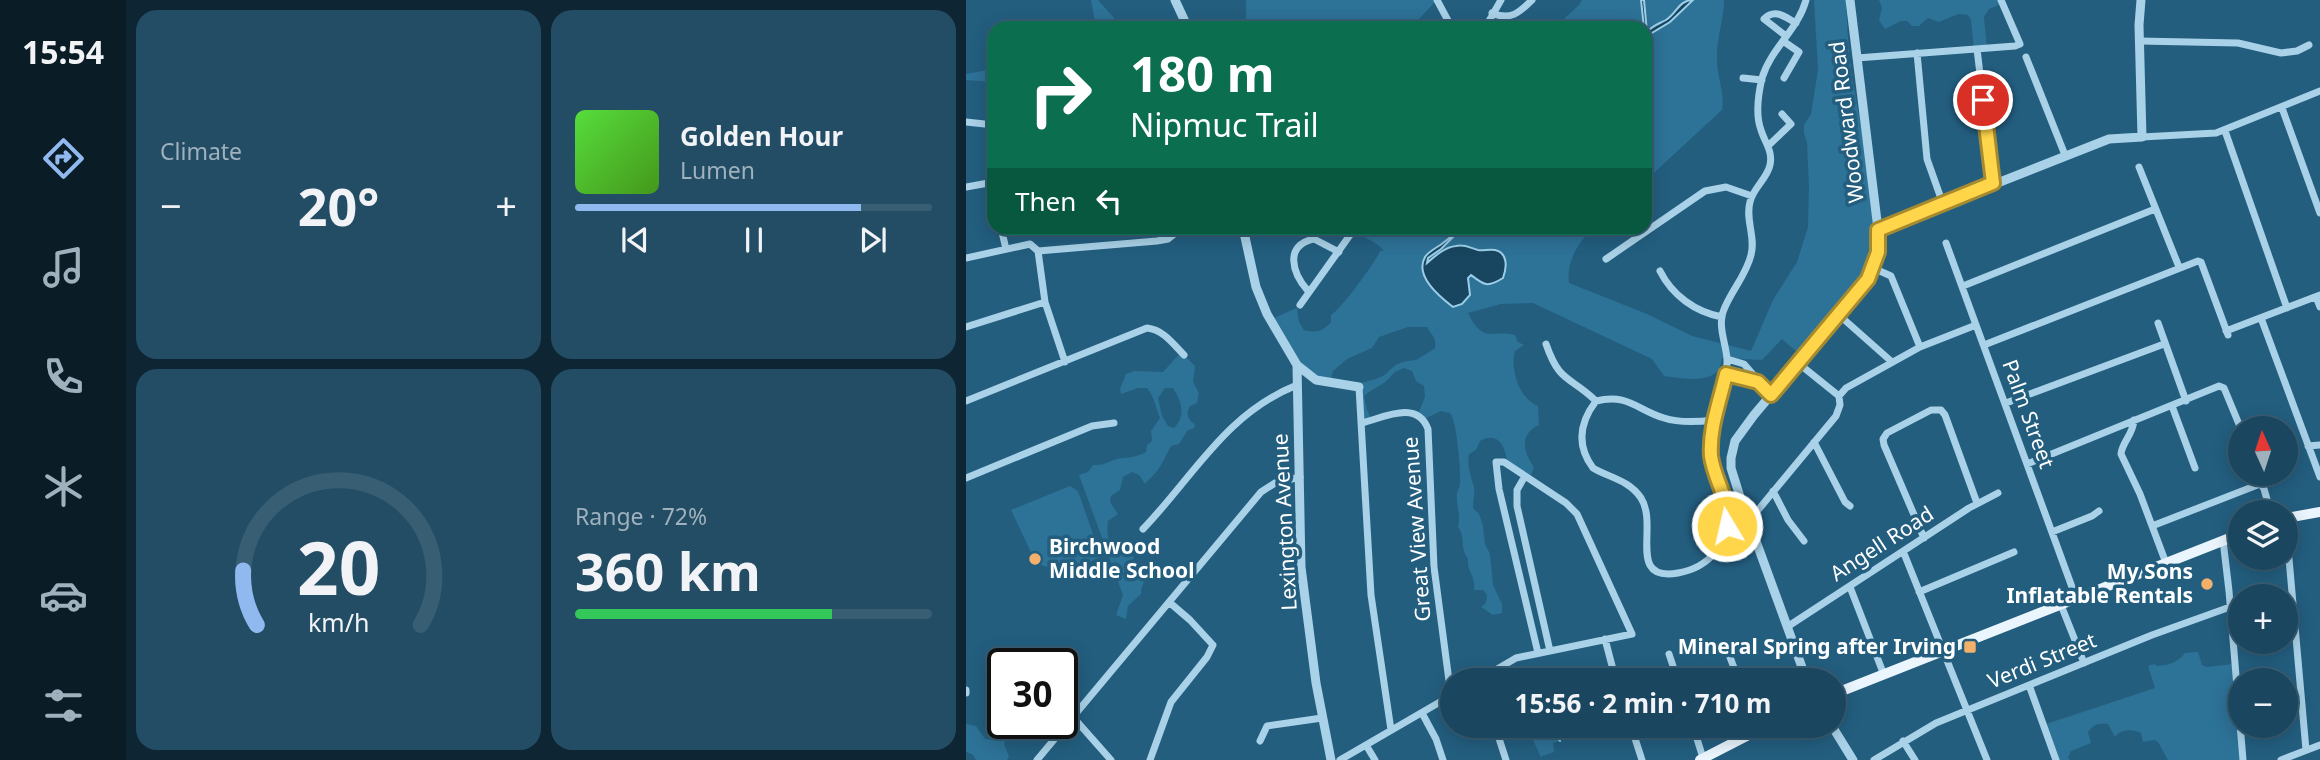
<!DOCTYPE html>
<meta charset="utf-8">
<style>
body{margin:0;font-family:"Noto Sans",sans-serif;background:#234d65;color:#f1f3f6;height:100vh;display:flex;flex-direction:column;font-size:26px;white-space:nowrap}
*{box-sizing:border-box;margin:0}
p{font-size:23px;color:#9fb1bd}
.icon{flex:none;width:38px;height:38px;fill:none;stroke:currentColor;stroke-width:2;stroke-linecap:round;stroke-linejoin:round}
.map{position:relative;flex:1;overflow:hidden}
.sheet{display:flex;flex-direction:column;gap:10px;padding:10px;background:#0e2634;width:840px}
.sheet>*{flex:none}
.banner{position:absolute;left:21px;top:21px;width:665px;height:214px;border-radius:21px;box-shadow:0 4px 18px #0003,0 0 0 2px #385e74;background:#0b6e4f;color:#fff;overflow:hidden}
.needle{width:46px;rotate:357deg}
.tools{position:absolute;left:1262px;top:416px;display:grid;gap:14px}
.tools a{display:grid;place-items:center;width:70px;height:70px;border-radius:50%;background:#1a465f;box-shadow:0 4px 18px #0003,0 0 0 2px #385e74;font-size:35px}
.speed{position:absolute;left:21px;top:648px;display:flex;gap:14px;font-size:35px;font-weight:700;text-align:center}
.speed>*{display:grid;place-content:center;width:91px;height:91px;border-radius:50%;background:#1a465f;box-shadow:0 4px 18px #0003,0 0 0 2px #385e74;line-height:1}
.speed .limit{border:4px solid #111;border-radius:10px;background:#fff;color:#111}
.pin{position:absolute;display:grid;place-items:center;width:60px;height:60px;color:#fff;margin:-30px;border:4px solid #fff;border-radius:50%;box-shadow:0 2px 7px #0007}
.me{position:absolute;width:77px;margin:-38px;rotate:351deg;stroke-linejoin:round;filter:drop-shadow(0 0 5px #0008)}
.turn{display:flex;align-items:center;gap:24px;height:147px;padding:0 28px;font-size:32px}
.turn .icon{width:91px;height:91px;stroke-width:2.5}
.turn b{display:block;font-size:49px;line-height:60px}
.then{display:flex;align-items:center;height:66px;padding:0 28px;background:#0003;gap:14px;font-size:26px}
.big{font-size:52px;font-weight:700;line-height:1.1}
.sheet .widget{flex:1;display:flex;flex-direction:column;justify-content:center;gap:10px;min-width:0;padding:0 24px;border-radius:21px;background:#234d65}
.sheet .dial{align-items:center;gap:0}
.dial svg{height:182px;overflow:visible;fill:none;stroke:#385e74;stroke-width:7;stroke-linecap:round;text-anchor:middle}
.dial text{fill:#f1f3f6;stroke:none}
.song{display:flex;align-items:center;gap:21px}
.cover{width:84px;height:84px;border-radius:10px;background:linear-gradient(135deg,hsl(110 70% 55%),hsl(100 70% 35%))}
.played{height:7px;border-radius:4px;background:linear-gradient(90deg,#90b9f0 80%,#385e74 80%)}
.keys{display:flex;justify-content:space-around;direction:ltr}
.heat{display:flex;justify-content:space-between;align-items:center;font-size:38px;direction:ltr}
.charge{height:10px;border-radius:5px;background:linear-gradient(90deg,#34c759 72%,#385e74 0)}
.sheet .tiles{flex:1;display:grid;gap:10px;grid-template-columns:repeat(2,1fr)}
.trip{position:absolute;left:474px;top:668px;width:406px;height:70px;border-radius:35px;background:#1a465f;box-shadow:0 4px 18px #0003,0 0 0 2px #385e74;font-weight:700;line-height:70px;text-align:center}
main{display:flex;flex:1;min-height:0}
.menu{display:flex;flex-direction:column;width:126px;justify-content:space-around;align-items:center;background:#0a1c26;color:#9fb1bd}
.menu .icon{width:49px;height:49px}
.menu .active{color:#90b9f0}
.menu b{font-size:32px;color:#f1f3f6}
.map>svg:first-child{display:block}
.green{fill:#2d7297;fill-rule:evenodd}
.water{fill:#18455f;stroke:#9dcee8;stroke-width:2}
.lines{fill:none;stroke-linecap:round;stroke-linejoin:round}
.stream{stroke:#9dcee8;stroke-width:2}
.minor{stroke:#a9d1e7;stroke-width:7}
.tertiary{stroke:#a9d1e7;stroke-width:9}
.primary{stroke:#eaf5fd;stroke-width:10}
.route-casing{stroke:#a68a30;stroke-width:18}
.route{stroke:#ffd54a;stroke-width:12}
.poi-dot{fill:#f2b06b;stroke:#235e7f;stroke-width:2.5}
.labels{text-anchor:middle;stroke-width:7;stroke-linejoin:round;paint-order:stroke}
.street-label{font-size:21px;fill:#fff;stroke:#235e7f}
.poi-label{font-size:21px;font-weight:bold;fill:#fff;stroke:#235e7f;text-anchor:end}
</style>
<main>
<nav class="menu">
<b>15:54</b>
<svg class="icon active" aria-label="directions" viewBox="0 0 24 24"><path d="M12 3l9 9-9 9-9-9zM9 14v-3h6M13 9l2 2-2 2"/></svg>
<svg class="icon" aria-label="music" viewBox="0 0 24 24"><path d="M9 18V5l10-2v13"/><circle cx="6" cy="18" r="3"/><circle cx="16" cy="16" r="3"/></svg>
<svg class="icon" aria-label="phone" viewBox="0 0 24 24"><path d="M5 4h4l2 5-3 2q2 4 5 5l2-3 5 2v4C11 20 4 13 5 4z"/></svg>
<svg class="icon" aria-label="climate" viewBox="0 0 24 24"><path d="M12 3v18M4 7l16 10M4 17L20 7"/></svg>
<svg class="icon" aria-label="car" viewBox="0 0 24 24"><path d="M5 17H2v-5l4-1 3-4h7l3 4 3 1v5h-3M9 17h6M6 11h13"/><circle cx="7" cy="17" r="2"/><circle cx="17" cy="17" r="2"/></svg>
<svg class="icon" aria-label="filters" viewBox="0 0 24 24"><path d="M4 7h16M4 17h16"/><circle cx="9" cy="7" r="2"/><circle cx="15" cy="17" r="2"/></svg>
</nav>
<section class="sheet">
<div class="tiles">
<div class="widget"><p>Climate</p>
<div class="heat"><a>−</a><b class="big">20°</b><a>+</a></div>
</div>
<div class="widget">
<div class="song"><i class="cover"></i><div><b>Golden Hour</b><p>Lumen</p></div></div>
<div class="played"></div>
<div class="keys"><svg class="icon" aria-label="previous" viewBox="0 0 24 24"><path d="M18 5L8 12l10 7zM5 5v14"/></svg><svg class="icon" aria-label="pause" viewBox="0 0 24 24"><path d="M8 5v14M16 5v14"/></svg><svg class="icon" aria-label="next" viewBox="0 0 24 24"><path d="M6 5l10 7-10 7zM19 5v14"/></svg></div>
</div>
<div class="widget dial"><svg viewBox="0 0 100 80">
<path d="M14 69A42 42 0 1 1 86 69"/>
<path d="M14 69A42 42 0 0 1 8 45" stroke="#90b9f0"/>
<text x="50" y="56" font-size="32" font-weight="700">20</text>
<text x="50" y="72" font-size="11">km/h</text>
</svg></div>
<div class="widget"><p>Range · 72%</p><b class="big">360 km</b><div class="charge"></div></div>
</div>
</section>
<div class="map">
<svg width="1354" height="760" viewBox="0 0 1354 760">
<rect width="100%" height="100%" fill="#235e7f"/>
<!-- green -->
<path class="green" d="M125,0H132L157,28H130Z
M280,0H470V1L452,20L449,28H273L278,25C281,17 280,9 280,0Z
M616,0H758C758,20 750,39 751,60C751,77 759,93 756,110L679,181V28H588L613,5Z
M848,0H880C881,23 882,47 885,69C892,119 921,233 898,275C882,304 854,329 832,353L816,339L796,360L756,358C755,362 755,366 753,369C744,384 712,378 698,376L686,359L567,303L535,304L502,313C518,345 525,329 549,335L552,342L558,345L549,351C544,369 553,399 572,406L573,425C553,434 557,452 568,467L563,481L542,466C540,449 534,430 514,441L510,450L503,454C501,466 504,473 507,484C510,492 507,500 507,508L513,514L517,526L519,544L524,554L527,585L536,604V613L527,615L515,607L520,603L521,595L517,590H508C510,577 501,572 502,559C493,547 500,537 492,527C495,515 490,506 491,494C491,490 494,487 494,483C495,472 491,421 484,413L475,411L456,420L451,417L459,397L458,386L450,381L446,371L438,368C424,373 429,374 419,382C412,387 405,390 398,396L401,410L407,422L399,423L394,383C402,381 415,379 421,373C432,362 434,362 450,360C457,355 463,353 469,348C471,337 465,335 461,327H442L413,337L406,348L381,359L367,371L363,386L345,381L303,320L331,308L333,322L338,330C351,333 356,332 365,322V315C375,309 409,263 414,251H418C410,240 395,238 386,228H628C612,242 600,262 603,283L681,314L726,336L785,351L807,300L831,262L842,227L843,186L841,142L838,133V125L845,114L852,70Z
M913,0H1039V2L1023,9L1018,17L1021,49L1008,50L1005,20L1002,15L992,14L973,22L962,18L953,26H946L941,21H935L919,29L913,20L916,8Z
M28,69V82L0,80V74Z
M215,352L229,366L227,382L233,393L231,403L224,406C220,413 221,420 229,424L228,428L222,430L213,444L205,446C200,455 197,463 191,471C187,476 183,479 179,484L173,475L166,472L157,477L154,490L145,496L144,502L152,514L142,521C140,535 142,546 155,551L166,545L168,566L183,570L191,564L193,572C182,576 175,582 175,594L162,606L160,619L150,615L157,595L113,475L122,472L127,465C137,466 142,462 151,459C161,457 170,458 180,452L181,445L186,441L185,431L194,418C190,409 188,395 181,388H172L155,394L154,389L160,374L168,371L197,372ZM199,388H207C216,402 220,416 208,428L202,426L196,416L192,398Z
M104,486L112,491L135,557C105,570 103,576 70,563L45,510Z
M1232,652L1236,665L1241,667L1268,664L1277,760H1202L1192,742L1188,740L1177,742L1175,733C1167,729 1154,729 1149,737L1142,724C1133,722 1127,725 1122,732L1125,743L1105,751L1102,758L1104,760H1088L1077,725L1189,688L1182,666L1188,664L1191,666C1203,665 1211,663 1219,653Z
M645,670L648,678L640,681H601L619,671L632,673Z
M42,723H48L51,731L42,734L38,744L43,757L41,760H10L6,754L0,752V724L10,726L19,739L29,740L36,735Z
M559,726H588L587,739H597L600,737V726H635V730H610L608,733L601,735L600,739L587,743L588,752L576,756V759L565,736L557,731Z"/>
<!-- water -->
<path class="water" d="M675,0H678L681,32C687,25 693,24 700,20C711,13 713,0 727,0L704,22L679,37Z
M499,228H507L489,235L475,249L462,258L461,263C469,256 479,247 490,246C499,244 504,248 512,250C517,251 523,249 529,250C542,253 541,267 537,278C521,288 518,285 505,275L502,278L504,295L496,304L487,307C474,297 448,276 459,257C463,251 472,247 477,243C485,237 489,232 499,228Z"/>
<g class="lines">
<!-- stream -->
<path class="stream" d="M591,726L589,734L594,741"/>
<!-- minor -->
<path class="minor" d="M471,0L486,28
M526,13C544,21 553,13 566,0
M519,28L535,0
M820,36L798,19C809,8 819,17 830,23
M817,41L833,52L818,78
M1173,41L1272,43L1315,53L1331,51L1343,45
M1011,49L1027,183
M951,53L961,159L977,204
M1060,57L1099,155
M891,58L1049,46L1054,44L1035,0
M777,78L796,80
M1316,108L1354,213
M0,122L28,125
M1259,131L1321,308
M1176,137L1250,133L1354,91
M803,145L825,124L816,114
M1173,167L1213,267
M0,187L28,182
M35,228L40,249
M980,243L1110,598
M72,251L191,241L202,239L212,231
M72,251L79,302L99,362
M0,258L64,244L72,251
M640,259L739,191L760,187L786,196
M907,268L925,276L954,347
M694,271C706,295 729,312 756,317
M997,286L1189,209
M342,291C326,273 318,245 348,239L373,252
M1350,297L1354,307
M334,305L389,228
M873,315L926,362
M1295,318L1354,477
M1192,323L1220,401
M0,327L79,302
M1260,331L1354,295
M580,344C594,384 603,375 630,401
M1018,345L1232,261L1235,262L1262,335
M761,359L778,364L805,395
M832,363L873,396
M760,374L792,382
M393,387L405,595L425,730
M0,401L181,328C198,330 207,344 218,355
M1040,403L1198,344
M1206,406L1229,468
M748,420C732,422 713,423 698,418C671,410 662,393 630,401C614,422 610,445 627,468C644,478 663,480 675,498C693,526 660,582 712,573C742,568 768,541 761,509C756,484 743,464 746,437C748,411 762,386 761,359C760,344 752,327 757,312C764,292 780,276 785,255C790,237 779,220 784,202C787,188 801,179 804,165C807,151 799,143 795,130C789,114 792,95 796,78C805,48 832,30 840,0
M1168,420C1167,435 1156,442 1155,454L1174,494L1200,563
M396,423C419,417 451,400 462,429L468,567L485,696
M848,442L879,502L884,506
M1342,446L1354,445
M1061,464L1253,386L1258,388L1275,429
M1289,474L1298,489L1305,513
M559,476L551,490V506L584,651
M0,478L126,426L148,423
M807,491L822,520L838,541
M783,521L870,416L874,405L873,396L880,388L954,347L1010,325
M1320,525L1340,750
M1186,526L1294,484
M177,529C228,476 259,414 331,385
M1086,532L1126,516L1133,511
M958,538L918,445L917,439L921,433L965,410H975L979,415L1011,503
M1257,540L1263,591L1277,760
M937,551L1021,760
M884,587L918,675
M953,592L1048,552
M1095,605L1118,663
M821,627L1003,508L1032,493
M639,639L650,681
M762,652L773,681
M703,654L712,681
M511,681L550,658L666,634L611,514L600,503L538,462H530L533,489L572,653
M1063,685L1090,760
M0,690V693
M456,713L470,739L477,760
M107,717L145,760
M529,726L540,760
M665,726L676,760
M727,726L737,758
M294,741L301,726L356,718
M937,741L949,760
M400,745L409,760
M71,760L295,492L309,483L334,477
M184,760L205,702L241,657L247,645L224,620L203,602
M374,760L486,695
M908,760L970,723L1186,635L1264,607
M1315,760L1354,745"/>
<!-- tertiary -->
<path class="tertiary" d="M209,0L222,28
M277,228L290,287L301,314L331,365L350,380L393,387
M912,230L1143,139L1176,137L1173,25L1175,0
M331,365L335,567L350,683L365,760
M841,681L775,500L765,468V458L769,441L788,415L898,285C912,264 913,245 911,221L884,0
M866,726L887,760"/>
<!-- primary -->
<path class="primary" d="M1320,518L1354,512
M868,694L1274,534
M734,760L800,726"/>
</g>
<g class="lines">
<!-- route casing -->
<g class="route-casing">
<path id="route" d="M761,526C765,501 748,480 745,456C743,428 754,401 760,374L792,382L805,395L902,279L912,252V230L1027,183L1017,100"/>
</g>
<!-- route -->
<use href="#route" class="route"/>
</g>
<!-- markers -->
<g class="poi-dot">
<circle cx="69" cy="559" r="7"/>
<circle cx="1241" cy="584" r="7"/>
<rect x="997" y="640" width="14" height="14" rx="3.5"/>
</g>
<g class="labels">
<!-- street labels -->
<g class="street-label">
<text transform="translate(881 122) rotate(-97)" y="7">Woodward Road</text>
<text transform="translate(1062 414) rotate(70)" y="7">Palm Street</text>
<text transform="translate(319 522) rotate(-93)" y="7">Lexington Avenue</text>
<text transform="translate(451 529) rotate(-94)" y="7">Great View Avenue</text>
<text transform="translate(916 544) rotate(-33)" y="7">Angell Road</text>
<text transform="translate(1076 661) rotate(-22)" y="7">Verdi Street</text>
</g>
<!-- poi labels -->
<g class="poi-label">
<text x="83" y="554" text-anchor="start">Birchwood<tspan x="83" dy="24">Middle School</tspan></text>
<text x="1227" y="579">My Sons<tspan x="1227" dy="24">Inflatable Rentals</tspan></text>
<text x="990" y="654">Mineral Spring after Irving</text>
</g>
</g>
</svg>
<div class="tools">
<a><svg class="needle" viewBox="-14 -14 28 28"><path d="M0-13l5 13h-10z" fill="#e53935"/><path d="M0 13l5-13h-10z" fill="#9fb1bd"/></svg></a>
<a><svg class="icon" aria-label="layers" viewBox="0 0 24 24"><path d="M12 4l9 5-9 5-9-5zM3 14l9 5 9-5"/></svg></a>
<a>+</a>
<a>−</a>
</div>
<div class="speed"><div class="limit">30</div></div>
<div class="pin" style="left:1017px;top:100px;background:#d93025"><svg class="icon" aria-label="arrive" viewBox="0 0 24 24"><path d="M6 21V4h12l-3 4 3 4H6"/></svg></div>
<svg class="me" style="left:761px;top:526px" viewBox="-20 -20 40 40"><circle r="17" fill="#ffd54a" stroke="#fff" stroke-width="3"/><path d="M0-11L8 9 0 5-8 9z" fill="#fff"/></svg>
<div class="trip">15:56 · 2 min · 710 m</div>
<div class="banner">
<div class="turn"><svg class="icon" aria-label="right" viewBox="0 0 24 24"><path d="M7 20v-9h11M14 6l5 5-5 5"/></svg><div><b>180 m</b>Nipmuc Trail</div></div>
<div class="then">Then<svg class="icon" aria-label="left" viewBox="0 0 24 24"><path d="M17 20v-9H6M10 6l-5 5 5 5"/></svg></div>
</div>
</div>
</main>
